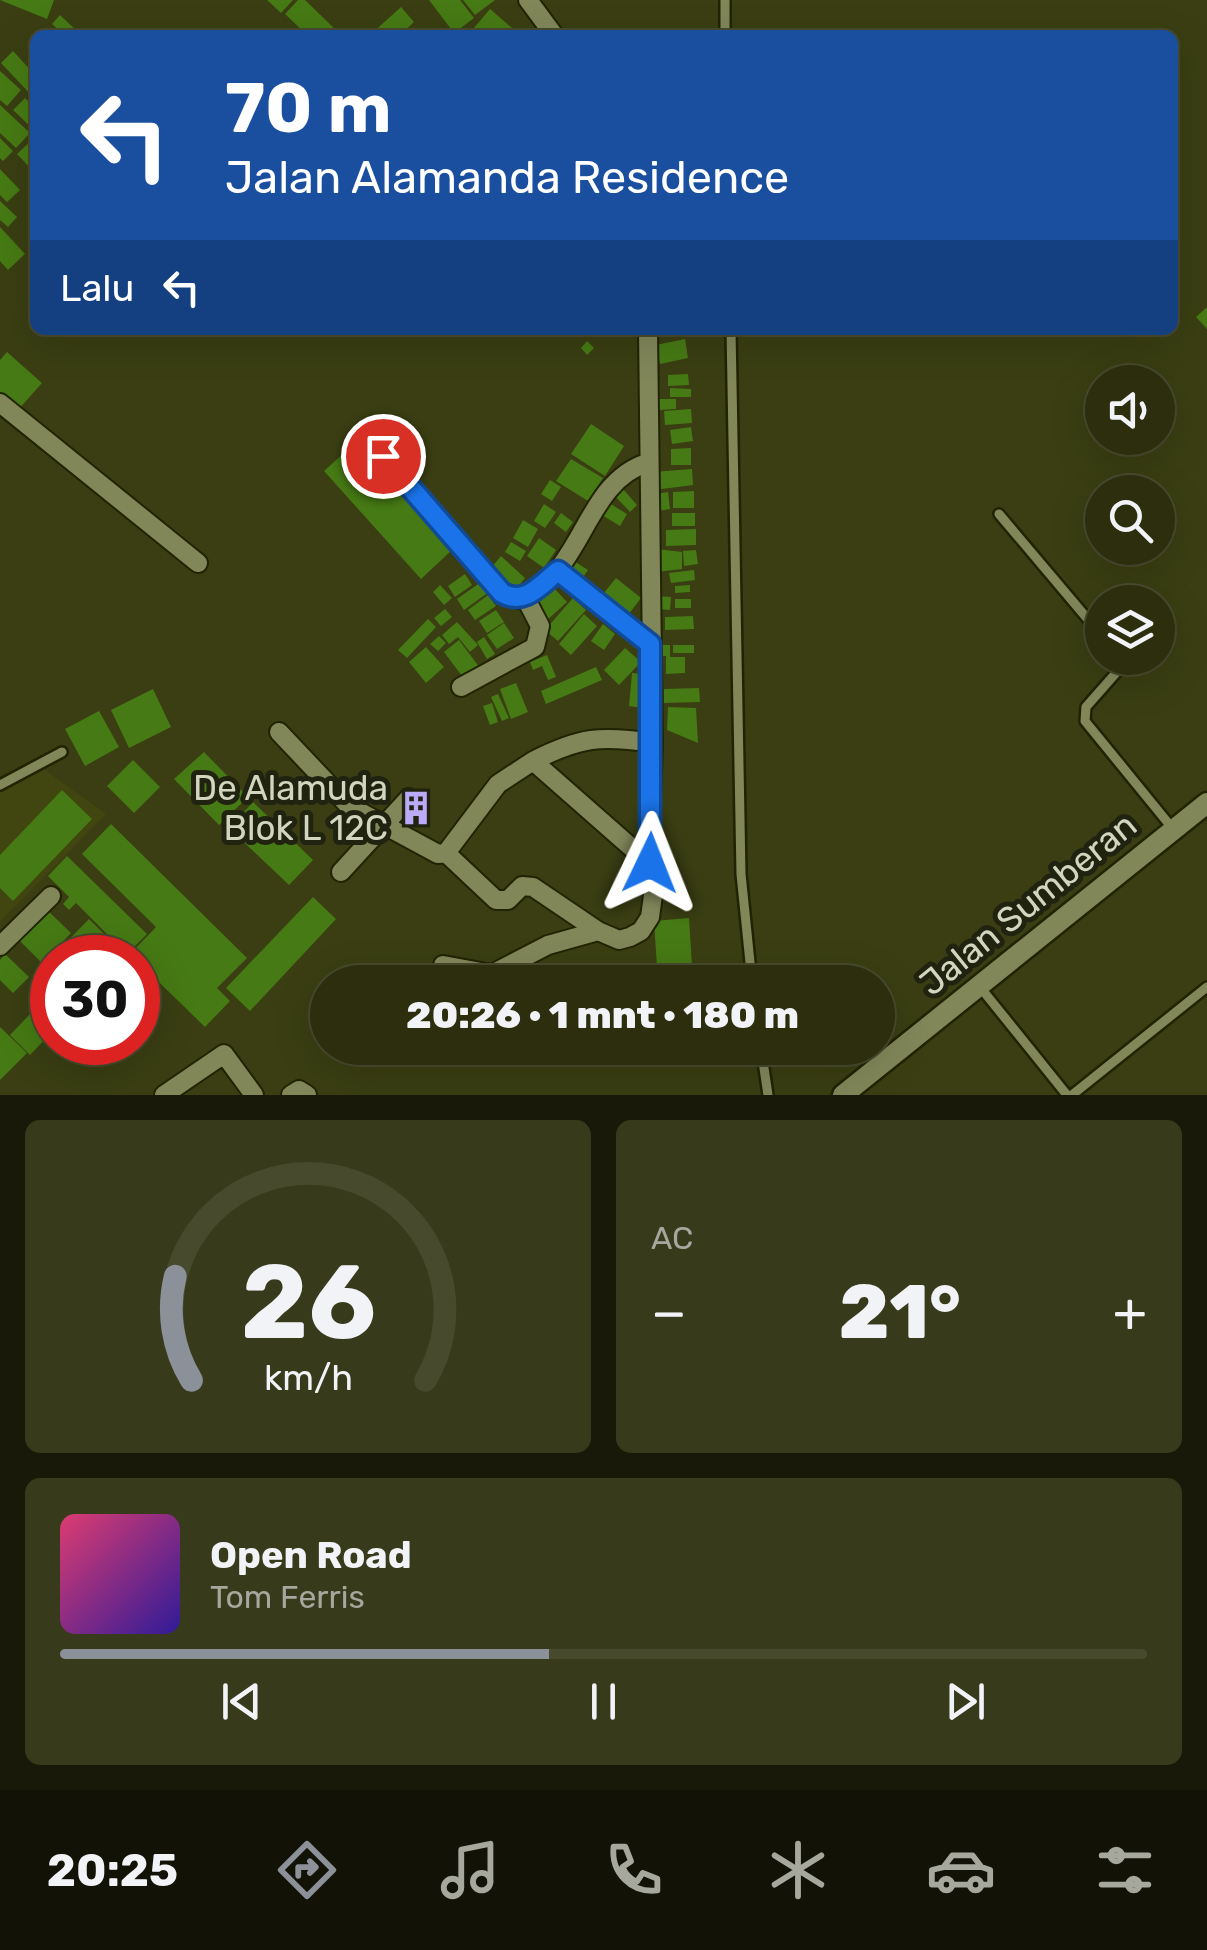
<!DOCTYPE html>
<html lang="id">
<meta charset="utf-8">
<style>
body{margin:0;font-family:Rubik,sans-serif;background:#383a1c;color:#f1f3f6;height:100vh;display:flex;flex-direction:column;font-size:38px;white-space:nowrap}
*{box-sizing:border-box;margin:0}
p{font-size:32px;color:#a6a89e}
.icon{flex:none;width:55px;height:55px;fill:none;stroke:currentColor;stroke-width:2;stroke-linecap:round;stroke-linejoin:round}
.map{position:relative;height:1095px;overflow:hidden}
.details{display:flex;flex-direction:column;gap:25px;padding:25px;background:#181908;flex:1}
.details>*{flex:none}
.top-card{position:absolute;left:30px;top:30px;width:1148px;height:305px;border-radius:15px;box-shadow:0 10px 40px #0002,0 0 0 2px #484a2e;background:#1a4fa0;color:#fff;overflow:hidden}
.tools{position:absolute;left:1085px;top:365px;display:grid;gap:20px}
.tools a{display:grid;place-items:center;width:90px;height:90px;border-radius:50%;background:#2c2e0e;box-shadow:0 10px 40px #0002,0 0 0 2px #484a2e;font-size:50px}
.speed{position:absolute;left:30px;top:935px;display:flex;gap:20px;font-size:50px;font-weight:700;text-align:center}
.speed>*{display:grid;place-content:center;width:130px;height:130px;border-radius:50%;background:#2c2e0e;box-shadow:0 10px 40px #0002,0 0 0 2px #484a2e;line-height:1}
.speed .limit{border:15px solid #d22;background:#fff;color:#111}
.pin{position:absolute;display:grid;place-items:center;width:85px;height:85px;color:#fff;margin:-42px;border:5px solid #fff;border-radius:50%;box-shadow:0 2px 10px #0007}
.me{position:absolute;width:110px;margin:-55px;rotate:2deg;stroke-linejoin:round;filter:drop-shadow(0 0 8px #0008)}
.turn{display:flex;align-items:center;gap:35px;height:210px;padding:0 30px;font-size:45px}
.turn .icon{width:130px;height:130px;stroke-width:2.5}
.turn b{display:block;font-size:70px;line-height:85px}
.then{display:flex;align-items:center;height:95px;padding:0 30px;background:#0003;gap:20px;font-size:38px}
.big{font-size:75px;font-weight:800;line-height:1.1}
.details .widget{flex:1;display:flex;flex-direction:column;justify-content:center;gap:15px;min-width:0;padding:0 35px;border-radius:15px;background:#383a1c}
.details .dial{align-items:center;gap:0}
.dial svg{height:260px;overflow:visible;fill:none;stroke:#484a2e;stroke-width:7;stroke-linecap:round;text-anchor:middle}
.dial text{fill:#f1f3f6;stroke:none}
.song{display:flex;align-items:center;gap:30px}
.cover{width:120px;height:120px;border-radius:15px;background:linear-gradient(135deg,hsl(340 70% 55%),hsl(250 70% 35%))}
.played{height:10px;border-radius:5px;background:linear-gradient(90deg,#8c9099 45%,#484a2e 45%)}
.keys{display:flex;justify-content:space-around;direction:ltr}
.heat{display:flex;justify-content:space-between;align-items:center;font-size:55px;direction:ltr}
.details .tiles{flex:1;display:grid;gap:25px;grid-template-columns:1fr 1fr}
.widget:last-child{grid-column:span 2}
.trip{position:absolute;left:310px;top:965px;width:585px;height:100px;border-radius:50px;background:#2c2e0e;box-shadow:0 10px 40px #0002,0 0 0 2px #484a2e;font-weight:800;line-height:100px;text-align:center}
.tab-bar{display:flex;height:160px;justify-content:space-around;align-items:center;background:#121206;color:#a6a89e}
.tab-bar .icon{width:70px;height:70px}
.tab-bar .current{color:#8c9099}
.tab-bar b{font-size:45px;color:#f1f3f6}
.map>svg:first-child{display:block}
.built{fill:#41450f}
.building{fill:#467a14}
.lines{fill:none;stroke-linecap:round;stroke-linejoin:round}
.service-casing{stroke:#212403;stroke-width:14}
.minor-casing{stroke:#212403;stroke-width:22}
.tertiary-casing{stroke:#212403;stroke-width:25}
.service{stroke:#82875a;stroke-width:9}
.minor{stroke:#82875a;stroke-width:18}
.tertiary{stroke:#82875a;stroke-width:20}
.route-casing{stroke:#114b97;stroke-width:25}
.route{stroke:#1a73e8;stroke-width:18}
.labels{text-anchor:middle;stroke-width:10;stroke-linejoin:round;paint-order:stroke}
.poi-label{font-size:35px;fill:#d2d6be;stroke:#212311;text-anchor:end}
.street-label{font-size:35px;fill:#d2d6be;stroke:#212311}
</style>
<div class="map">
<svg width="1207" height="1095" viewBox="0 0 1207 1095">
<rect width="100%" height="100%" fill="#3a3e12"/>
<!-- built -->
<path class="built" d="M42,768L106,814L0,922V790Z"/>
<!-- building -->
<path class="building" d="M0,0H54L47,19Z
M267,0H293L281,13Z
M298,0H305L341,35H307L285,14Z
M429,0H460L474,18L454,33Z
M463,0H495L475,15Z
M401,7L414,22L400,35H370Z
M490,9L520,35H468Z
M60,15L81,35H64L52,24Z
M13,51L35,75V99L1,63Z
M0,71L21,90L7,106L0,100Z
M25,98L35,108V131L13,110Z
M0,105L30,133L16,148L0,133Z
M0,138L13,151L3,161L0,158Z
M33,139L35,142V173L17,154Z
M0,169L20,190L7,202L0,195Z
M0,201L17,217L8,227L0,220Z
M0,227L25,254L8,270L0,261Z
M1207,307V329L1196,317Z
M685,339L688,358L660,364L656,345Z
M587,341L594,348L587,355L581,348Z
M7,352L42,383L17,411L0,396V360Z
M688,374L689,385L668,386V375Z
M670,388L691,389V397H670Z
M659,399H676V409L659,410Z
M691,409L692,423L665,425L664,411Z
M591,424L624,446L605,476L571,454Z
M691,427L693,441L672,444L670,430Z
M356,442L452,550L421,579L324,471Z
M691,448V465H671V449Z
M571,459L603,478L588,501L556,481Z
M692,469L693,485L654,490L653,472Z
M550,480L561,487L552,501L541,494Z
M622,488L637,505L630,512L614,495Z
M694,491V508H673V492Z
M668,492L670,509L658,511L655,494Z
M609,503L627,514L620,526L602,515Z
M544,504L556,512L545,528L534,521Z
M561,513L573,522L566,532L554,523Z
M672,513H695V526H672Z
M523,520L538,529L528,547L513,538Z
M696,529V545L666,546V530Z
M539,538L556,550L544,568L527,556Z
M511,542L526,551L520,561L505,552Z
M657,549L682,552V569L656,572Z
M696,550L698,564L684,566L683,551Z
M501,556L525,578L515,590L491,568Z
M574,561L588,570L581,580L567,571Z
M694,570L695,580L671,583L669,573Z
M465,574L472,585L455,597L448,586Z
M616,578L641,598L625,619L599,599Z
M481,582L489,592L464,610L457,599Z
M440,585L452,598L444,605L433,592Z
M690,585V592L675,593V586Z
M553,587L567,602L545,622L532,608Z
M488,595L496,606L475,620L468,610Z
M657,596L671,597L670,610L656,609Z
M573,598L586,610L558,641L545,630Z
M675,599H691V608H675Z
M445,609L452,617L441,626L434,618Z
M496,610L504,622L487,633L479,621Z
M584,614L597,626L571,655L559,644Z
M693,616L694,629L665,630V617Z
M428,619L436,627L407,658L398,650Z
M457,622L478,645L470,652L458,637L449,644L442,635Z
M504,623L514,638L497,649L487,635Z
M603,624L615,634L604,650L591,641Z
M439,636L446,643L438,651L430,644Z
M484,637L495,654L487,659L477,642Z
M459,640L480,668L465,680L444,652Z
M657,645H670V657H685V673L666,674V656H657Z
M673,645H694V653H673Z
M426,647L444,667L426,683L409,662Z
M625,648L641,662L619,685L604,670Z
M547,655L556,677L548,680L542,666L533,670L530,662Z
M596,667L602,680L546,704L541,691Z
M632,673L646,674L643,708L629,706Z
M516,683L528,712L511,719L500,689Z
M699,688L700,702L664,703V689Z
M153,689L171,727L129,748L111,710Z
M498,694L509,718L502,721L491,697Z
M492,703L498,722L490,725L483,706Z
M668,707L696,708L698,743L667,730Z
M99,711L119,747L85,766L65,729Z
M204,752L248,797L219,825L174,779Z
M133,760L160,787L134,813L107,786Z
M62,790L92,819L13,901L0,888V855Z
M413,799L427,808L408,830L395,820Z
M253,802L313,860L289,885L229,828Z
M111,824L247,958L217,988L230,1001L205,1027L130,954L156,927L82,854Z
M67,856L147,934L127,954L76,903L69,910L63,904L69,897L48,876Z
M313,897L336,919L250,1011L226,988Z
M46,909L71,933L42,963L18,939Z
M689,918L693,982H658L654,921Z
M89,919L128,958H52V973L44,965Z
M5,954L29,977L13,993L0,980V960Z
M52,991V1032L30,1055L10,1035Z
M0,1027L27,1053L0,1080Z"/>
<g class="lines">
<!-- service casing -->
<g class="service-casing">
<path id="service" d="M725,0V35
M731,330L741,874L752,982
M999,514L1102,636
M1119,658L1123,665L1086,707L1085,721L1173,829
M0,785L62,752
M980,987L1067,1095
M761,1048L768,1095
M1072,1095L1207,987"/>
</g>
<!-- minor casing -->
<g class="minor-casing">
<path id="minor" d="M528,0L554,35
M0,403L198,563
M383,456L502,593L518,599C583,577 583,483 647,463
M557,571L649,644
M461,687L535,647L540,626L525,597
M279,732L349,806L438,854L446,853L496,900H508L522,886L533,887L598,931
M533,761C580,737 601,735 653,743
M446,853L498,784L533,761L649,863
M341,872L409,798
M0,946L51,896
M443,965L492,974L548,945L598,931L619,940L630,937L641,931L650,917L654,888L649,863L653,743L648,330
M164,1095L224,1054L254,1095
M291,1095L299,1090L307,1095"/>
</g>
<!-- tertiary casing -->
<g class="tertiary-casing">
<path id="tertiary" d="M843,1095L1207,803"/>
</g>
<!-- service -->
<use href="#service" class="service"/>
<!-- minor -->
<use href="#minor" class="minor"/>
<!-- tertiary -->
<use href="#tertiary" class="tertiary"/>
</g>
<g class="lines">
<!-- route casing -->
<g class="route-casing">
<path id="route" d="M383,456L502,593C525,606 540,585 558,571L650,644V863"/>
</g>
<!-- route -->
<use href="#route" class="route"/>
</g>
<!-- icons -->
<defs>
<g id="building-bare" transform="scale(2.7)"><path d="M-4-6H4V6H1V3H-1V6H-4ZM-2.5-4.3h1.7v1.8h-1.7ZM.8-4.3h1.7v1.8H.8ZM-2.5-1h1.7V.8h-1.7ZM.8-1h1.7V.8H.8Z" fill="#bbaaf6" stroke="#212311" stroke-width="2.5" paint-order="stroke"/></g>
</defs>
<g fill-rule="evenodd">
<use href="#building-bare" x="416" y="808"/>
</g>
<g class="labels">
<!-- poi labels -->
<g class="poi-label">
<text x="388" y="800">De Alamuda<tspan x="388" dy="40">Blok L 12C</tspan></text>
</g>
<!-- street labels -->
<g class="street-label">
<text transform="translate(1028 904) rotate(-39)" y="12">Jalan Sumberan</text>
</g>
</g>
</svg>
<div class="tools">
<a><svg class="icon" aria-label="sound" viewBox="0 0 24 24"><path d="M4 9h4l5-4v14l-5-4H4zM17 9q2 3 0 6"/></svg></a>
<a><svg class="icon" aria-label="search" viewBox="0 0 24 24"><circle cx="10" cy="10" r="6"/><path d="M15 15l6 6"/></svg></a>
<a><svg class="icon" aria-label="layers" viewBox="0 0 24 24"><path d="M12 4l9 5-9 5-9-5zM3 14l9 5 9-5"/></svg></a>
</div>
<div class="speed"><div class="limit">30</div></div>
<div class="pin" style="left:383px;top:456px;background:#d93025"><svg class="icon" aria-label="arrive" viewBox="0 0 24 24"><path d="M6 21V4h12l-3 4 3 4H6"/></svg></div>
<svg class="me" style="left:650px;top:863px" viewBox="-20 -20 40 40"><path d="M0-17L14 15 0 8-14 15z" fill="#1a73e8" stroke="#fff" stroke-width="4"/></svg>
<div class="trip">20:26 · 1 mnt · 180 m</div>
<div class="top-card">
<div class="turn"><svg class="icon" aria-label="left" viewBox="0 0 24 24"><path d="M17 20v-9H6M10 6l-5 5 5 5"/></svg><div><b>70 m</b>Jalan Alamanda Residence</div></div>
<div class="then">Lalu<svg class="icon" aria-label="left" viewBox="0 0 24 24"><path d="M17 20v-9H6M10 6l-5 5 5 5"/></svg></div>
</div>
</div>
<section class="details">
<div class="tiles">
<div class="widget dial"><svg viewBox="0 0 100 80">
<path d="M14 69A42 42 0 1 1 86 69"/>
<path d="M14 69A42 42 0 0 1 9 37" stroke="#8c9099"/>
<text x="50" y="56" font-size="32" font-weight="700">26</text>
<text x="50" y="72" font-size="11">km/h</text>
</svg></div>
<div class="widget"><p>AC</p>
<div class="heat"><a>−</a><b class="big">21°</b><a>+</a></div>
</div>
<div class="widget">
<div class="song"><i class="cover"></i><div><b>Open Road</b><p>Tom Ferris</p></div></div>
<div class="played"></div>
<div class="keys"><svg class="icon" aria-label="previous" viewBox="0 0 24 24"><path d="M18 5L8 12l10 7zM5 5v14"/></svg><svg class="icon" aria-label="pause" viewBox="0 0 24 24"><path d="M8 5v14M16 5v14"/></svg><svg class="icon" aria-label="next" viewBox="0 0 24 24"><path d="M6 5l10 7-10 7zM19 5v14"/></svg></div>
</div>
</div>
</section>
<nav class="tab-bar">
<b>20:25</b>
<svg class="icon current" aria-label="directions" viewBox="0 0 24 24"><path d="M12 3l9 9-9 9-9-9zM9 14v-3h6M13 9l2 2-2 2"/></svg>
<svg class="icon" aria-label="music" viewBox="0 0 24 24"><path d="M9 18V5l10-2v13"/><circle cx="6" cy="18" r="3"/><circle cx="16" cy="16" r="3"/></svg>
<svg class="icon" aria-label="phone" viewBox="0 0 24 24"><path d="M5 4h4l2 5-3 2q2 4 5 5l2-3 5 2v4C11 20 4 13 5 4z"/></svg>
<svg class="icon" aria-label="climate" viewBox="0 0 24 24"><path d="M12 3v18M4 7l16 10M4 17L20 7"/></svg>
<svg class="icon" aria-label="car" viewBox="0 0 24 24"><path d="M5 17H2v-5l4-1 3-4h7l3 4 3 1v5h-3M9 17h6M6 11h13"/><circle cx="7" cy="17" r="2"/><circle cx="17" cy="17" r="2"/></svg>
<svg class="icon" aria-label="filters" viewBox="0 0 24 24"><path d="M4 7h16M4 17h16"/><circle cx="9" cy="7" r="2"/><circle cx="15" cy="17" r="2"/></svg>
</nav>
